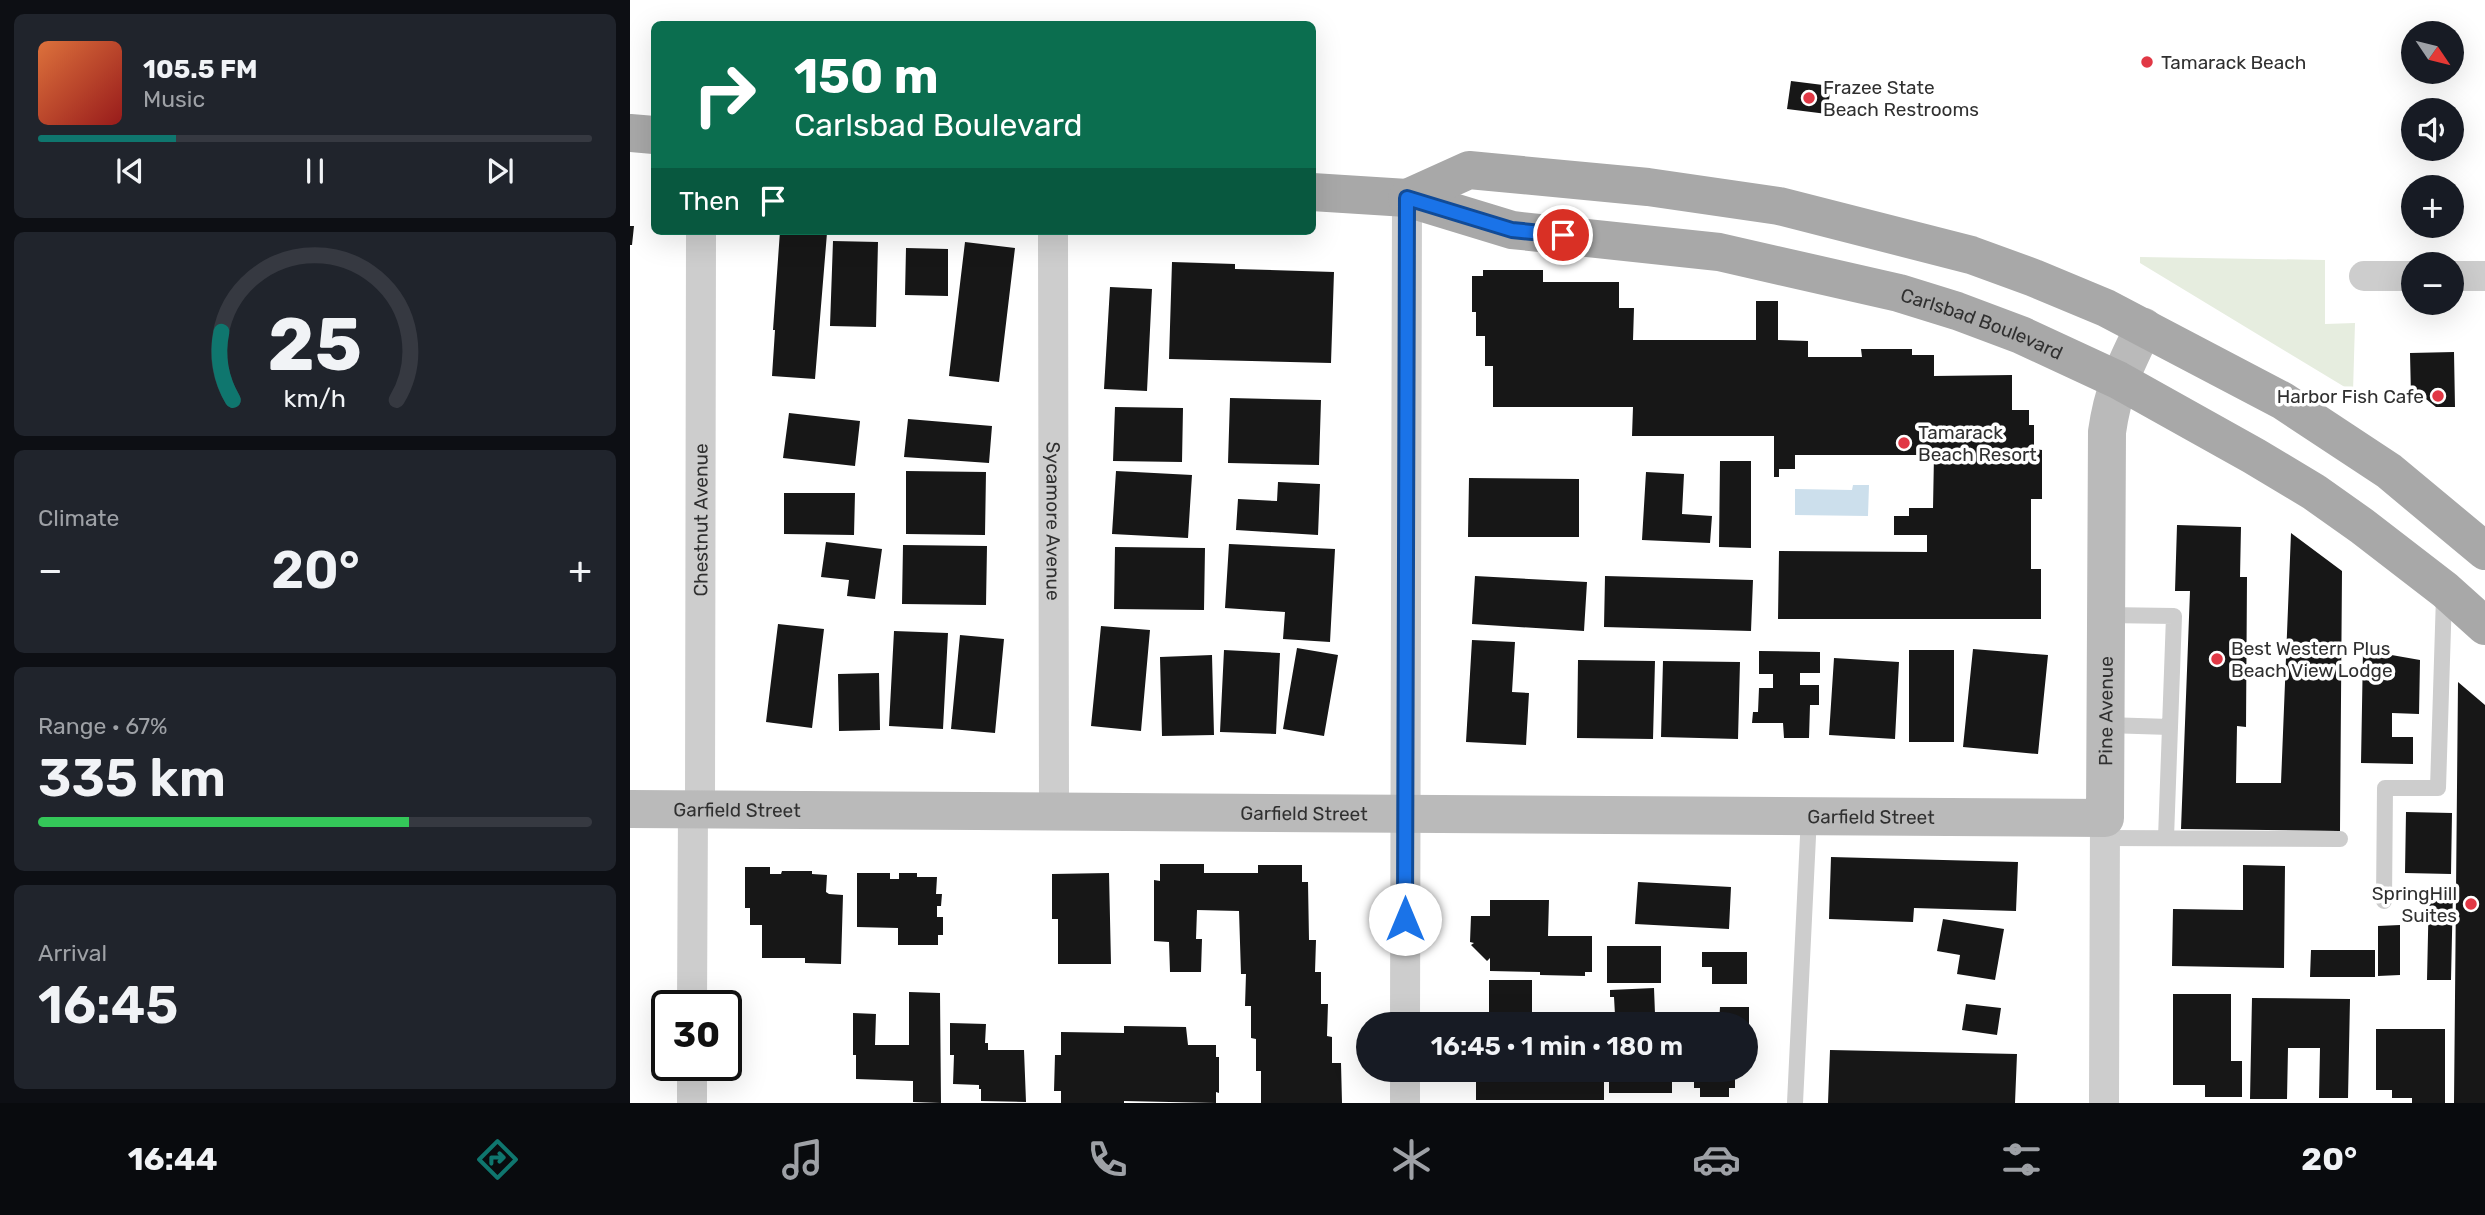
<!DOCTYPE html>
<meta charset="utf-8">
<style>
body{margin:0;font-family:Rubik,sans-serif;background:#20242c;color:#f1f3f6;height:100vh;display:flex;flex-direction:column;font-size:26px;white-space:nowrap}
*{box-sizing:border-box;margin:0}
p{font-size:23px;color:#9ea1a6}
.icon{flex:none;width:38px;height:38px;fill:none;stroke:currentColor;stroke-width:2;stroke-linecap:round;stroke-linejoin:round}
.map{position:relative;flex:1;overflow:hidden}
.drawer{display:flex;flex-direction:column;gap:14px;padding:14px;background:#0d0f14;width:630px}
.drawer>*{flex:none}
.guide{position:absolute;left:21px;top:21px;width:665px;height:214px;border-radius:10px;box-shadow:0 7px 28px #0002;background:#0b6e4f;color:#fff;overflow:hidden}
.needle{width:46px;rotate:125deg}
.buttons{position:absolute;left:1771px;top:21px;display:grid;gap:14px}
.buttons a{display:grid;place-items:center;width:63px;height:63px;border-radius:50%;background:#171b24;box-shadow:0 7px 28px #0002;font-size:35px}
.speed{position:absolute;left:21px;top:990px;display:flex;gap:14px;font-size:35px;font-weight:700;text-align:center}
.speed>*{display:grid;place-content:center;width:91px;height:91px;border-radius:50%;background:#171b24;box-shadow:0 7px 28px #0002;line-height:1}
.speed .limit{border:4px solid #111;border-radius:10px;background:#fff;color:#111}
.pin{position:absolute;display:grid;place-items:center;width:60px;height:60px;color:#fff;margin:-30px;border:4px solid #fff;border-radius:50%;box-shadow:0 2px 7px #0007}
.me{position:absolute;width:77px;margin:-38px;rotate:0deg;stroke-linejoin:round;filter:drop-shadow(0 0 5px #0008)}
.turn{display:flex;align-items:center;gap:24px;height:147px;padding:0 28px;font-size:32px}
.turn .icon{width:91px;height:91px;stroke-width:2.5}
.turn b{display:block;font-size:49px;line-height:60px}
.then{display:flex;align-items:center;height:66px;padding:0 28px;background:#0003;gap:14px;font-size:26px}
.big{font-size:52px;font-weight:600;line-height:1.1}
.drawer .card{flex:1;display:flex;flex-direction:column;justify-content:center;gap:10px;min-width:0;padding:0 24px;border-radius:10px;background:#20242c}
.drawer .dial{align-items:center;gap:0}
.dial svg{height:182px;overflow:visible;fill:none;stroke:#363941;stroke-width:7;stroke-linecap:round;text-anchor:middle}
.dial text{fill:#f1f3f6;stroke:none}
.song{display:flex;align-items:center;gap:21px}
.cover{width:84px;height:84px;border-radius:10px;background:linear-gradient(135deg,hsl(20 70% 55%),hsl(0 70% 35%))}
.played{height:7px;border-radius:4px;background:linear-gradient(90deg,#0f766e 25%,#363941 25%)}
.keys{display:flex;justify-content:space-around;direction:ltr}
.heat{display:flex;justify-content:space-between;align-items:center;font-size:38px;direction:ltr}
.charge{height:10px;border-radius:5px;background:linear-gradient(90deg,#34c759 67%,#363941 0)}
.trip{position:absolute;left:726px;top:1012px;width:402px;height:70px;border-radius:35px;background:#171b24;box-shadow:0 7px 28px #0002;font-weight:600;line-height:70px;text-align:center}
.menu{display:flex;height:112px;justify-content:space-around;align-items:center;background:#090b0e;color:#9ea1a6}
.menu .icon{width:49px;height:49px}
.menu .active{color:#0f766e}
.menu b{font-size:32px;color:#f1f3f6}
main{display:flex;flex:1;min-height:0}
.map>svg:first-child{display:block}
.green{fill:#e6eddf}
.water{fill:#ccdfec}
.building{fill:#171717}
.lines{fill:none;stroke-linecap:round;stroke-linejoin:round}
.lane{stroke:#cdcdcd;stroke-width:16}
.street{stroke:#cdcdcd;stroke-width:30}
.secondary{stroke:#bababa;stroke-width:38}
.primary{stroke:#a8a8a8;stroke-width:38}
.route-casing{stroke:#114b97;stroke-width:18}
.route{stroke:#1a73e8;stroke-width:12}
.poi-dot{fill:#e13845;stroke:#fff;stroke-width:2.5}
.labels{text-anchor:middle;stroke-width:7;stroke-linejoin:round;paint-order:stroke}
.poi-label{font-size:19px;fill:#303030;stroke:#fff;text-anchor:start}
.street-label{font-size:19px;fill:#303030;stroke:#fff}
</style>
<main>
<section class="drawer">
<div class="card">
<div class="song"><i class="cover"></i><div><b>105.5 FM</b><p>Music</p></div></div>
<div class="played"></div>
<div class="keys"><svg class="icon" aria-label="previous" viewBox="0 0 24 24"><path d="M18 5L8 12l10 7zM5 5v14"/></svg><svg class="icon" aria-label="pause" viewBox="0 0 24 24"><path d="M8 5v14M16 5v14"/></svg><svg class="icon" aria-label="next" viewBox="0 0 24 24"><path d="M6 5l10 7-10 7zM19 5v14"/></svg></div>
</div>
<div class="card dial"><svg viewBox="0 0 100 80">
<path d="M14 69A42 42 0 1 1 86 69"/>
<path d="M14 69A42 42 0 0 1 9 39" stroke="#0f766e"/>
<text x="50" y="56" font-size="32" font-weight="700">25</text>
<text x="50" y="72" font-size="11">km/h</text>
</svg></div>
<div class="card"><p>Climate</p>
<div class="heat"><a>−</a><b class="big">20°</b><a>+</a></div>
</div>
<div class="card"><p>Range · 67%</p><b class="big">335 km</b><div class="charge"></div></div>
<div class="card"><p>Arrival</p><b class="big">16:45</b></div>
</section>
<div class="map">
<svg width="1855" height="1103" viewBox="0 0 1855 1103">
<rect width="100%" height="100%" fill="#fff"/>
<!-- green -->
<path class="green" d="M1510,257L1695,260V324L1725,323L1723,392L1510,263Z"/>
<!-- water -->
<path class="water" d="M1223,485H1239L1238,516L1165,515V489L1222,490Z"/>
<!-- building -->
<path class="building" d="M1161,81L1201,86L1197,114L1157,109Z
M0,226H4L2,245H0Z
M150,231L197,233L185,379L142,376L145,330H143Z
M203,241L248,242L246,327L200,326Z
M335,242L385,248L369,382L319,376Z
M276,248L318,249V296L275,295Z
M542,262L605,264V269L704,272L701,363L539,359Z
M853,270H913V282H989V308H1004L1003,340H1126V301H1148V340L1178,341V357H1232L1231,349H1282V355H1304V376L1382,375V410H1399V425H1404V449L1412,450V499H1401V569H1411V619H1148L1149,551L1297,552V535H1264V516H1279V508H1303L1304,455H1165V469H1149V477H1144V436H1002L1003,407H863V366H855V336H846V312H842V276H853Z
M480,287L522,289L517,391L474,389Z
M1824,352L1825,407H1806L1791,395L1781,396L1780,353Z
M600,398L691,400L689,465L598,463Z
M485,407L553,408L552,462L483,461Z
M159,413L230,421L225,466L153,458Z
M278,419L362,426L359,463L274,457Z
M1090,461H1121V548L1089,547Z
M276,471L356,472L355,535L276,534Z
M486,471L562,475L558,538L482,534Z
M1016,472L1054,474L1052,514L1082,516L1080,543L1012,540Z
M839,478L949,479V537H838Z
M648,482L690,484L688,535L606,530L608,499L647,501Z
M154,493H225L224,535L154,534Z
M1547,525L1611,527L1610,577H1617L1616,727L1607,726L1606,783H1651L1661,533L1712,571L1710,831L1551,829L1560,591H1545Z
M196,542L252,549L245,599L217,596L219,580L191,577Z
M599,544L705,549L700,642L653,639L655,612L595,608Z
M273,545L357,546L356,605L272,604Z
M485,547L575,548L574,610L484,609Z
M845,576L957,582L954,631L842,624Z
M975,576L1123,580L1121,631L974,627Z
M148,624L194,629L182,728L136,722Z
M471,626L520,630L511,731L461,726Z
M264,631L318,633L313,729L259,726Z
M330,635L374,639L365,733L321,729Z
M842,640L885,642L882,692L899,693L896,745L836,742Z
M667,648L708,655L694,736L653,729Z
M1343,649L1418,655L1408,754L1333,747Z
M594,650L650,653L646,734L590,732Z
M1279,650H1324V742H1279Z
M1733,650L1790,660L1789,714L1762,713V737H1783V764L1731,763Z
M1129,651L1190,652V673H1170V685H1189V705H1180L1179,738H1154L1153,723H1122L1123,712H1128L1129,688H1143V674H1129Z
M582,655L584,735L532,736L530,657Z
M1204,658L1269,662L1265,739L1199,735Z
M948,660L1025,661L1023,739L947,738Z
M1033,661L1110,662L1108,739L1031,737Z
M249,673L250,730L209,731L208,674Z
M1828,682L1855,705V1103H1824Z
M1776,812L1822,813L1821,874L1775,873Z
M1201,857L1388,862L1386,911L1284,908L1283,922L1199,919Z
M530,864H574V873H628V865H672V882H678L679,940H686L685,972H691V1004H698L697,1036L702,1037V1063H711L712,1103H631V1071H626V1039L621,1038V1006H615L616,974H611L609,911L567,910L566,939H572L571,972H540L539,942L524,941V880L530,881Z
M1613,865L1655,866L1654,968L1542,966L1543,909L1613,910Z
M115,867H140V874H151L152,871H182V874L197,875L196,892L199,894L213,895L211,964L175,963V958H132V925H120V908H115Z
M227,873H260V879H269V873H287V877H307L306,894H312L311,906H307V917H313V935H308V945H268V928L227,927Z
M479,873L481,964H428V919H422V874Z
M1008,882L1101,887L1099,929L1005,924Z
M1799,889H1823L1821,980H1797Z
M860,900H919L918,936H962V972H955V976L910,975V972L860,971V958L857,961L841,945L844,943L840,942L841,916H860Z
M1313,919L1374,929L1365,980L1327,974L1330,955L1307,951Z
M1770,925V975L1748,976V926Z
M977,946H1031V983H977Z
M1681,950H1745V977H1680Z
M1072,952H1117V984H1082V967H1072Z
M859,980H902V1015L859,1016Z
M1024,988L1025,1014L985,1015L984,997H980V990Z
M279,992L310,993L311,1103L283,1102V1081L226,1079V1055H223V1013L246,1014L245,1045H279Z
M1543,994H1601V1061H1612V1097H1575V1085H1543Z
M1622,998L1720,999L1718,1098H1689L1690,1048H1658L1657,1099H1620Z
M1336,1004L1371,1008L1367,1035L1332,1030Z
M1090,1007H1119V1024H1089Z
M320,1023L356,1024L355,1043H358V1050H394L396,1102L351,1101V1089H349V1085L323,1084L324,1055H320Z
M494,1026L556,1027L558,1045H586V1057H589V1093L586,1092V1103L494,1101V1103H431V1091H424L425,1055H431V1032L494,1033Z
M1746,1029H1815V1103H1782V1098H1762V1090H1746Z
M1200,1050L1387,1054L1385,1103H1198Z
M846,1069H974V1100H846Z
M979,1069H1042L1044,1080L1042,1081V1093H979Z
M1064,1069H1105V1088H1099V1097H1070V1088H1064Z"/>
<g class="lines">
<!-- lane -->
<path class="lane" d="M1476,615L1544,616L1536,838
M1476,725L1540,727
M1475,838L1710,839
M1754,901L1755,788H1808L1814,596
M1165,1103L1179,816"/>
<!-- street -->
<g class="street">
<path id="s1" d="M423,231L424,811"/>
<path d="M1734,276H1783"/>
<path d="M1822,276H1855"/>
<path id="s2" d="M70,809L71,231"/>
<path d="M62,1006L63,809"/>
<path d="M775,1024L777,198"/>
<path d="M775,1069V1103"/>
<path d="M62,1103V1066"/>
<path d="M1474,1103L1475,818"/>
</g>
<!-- secondary -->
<path class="secondary" id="s3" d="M0,809L1475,818L1477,432C1483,389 1495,366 1514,327"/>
<!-- primary -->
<g class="primary">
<path d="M0,133L24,135"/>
<path id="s4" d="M682,192L777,198L882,230L1089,252L1269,293L1327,311L1391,335L1488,380L1624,456L1684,492L1732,526L1815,590L1855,626"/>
<path d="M777,198L839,170L1018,187L1149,206L1341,255L1404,278L1476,308L1653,401L1759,471L1855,551"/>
</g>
</g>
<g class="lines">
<!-- route casing -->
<g class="route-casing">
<path id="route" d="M775,919L777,198L882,230L933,235"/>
</g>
<!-- route -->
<use href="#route" class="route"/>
</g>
<!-- markers -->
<g class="poi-dot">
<circle cx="1517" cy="62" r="7"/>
<circle cx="1179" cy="98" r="7"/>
<circle cx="1808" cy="396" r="7"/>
<circle cx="1274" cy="443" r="7"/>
<circle cx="1587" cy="659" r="7"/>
<circle cx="1841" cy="904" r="7"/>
</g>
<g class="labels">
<!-- poi labels -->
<g class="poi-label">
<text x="1531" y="69">Tamarack Beach</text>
<text x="1193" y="94">Frazee State<tspan x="1193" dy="22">Beach Restrooms</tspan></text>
<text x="1794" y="403" text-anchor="end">Harbor Fish Cafe</text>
<text x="1288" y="439">Tamarack<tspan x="1288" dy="22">Beach Resort</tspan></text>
<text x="1601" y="655">Best Western Plus<tspan x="1601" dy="22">Beach View Lodge</tspan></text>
<text x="1827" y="900" text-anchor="end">SpringHill<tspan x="1827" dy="22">Suites</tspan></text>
</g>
<!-- street labels -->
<g class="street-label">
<text dy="7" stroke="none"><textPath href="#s4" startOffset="686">Carlsbad Boulevard</textPath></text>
<text dy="7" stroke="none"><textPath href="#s2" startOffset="289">Chestnut Avenue</textPath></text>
<text dy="7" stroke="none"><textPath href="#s1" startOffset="290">Sycamore Avenue</textPath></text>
<text dy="7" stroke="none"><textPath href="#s3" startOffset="1582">Pine Avenue</textPath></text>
<text dy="7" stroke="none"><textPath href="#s3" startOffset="107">Garfield Street</textPath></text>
<text dy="7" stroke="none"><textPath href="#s3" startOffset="674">Garfield Street</textPath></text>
<text dy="7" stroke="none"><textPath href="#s3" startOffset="1241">Garfield Street</textPath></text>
</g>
</g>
</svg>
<div class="buttons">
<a><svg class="needle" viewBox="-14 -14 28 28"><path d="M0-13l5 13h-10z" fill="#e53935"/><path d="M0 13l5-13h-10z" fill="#9ea1a6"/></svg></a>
<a><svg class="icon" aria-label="sound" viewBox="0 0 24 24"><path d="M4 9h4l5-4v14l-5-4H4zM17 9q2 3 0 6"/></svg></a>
<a>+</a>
<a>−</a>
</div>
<div class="speed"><div class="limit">30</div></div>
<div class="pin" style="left:933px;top:235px;background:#d93025"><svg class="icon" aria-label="arrive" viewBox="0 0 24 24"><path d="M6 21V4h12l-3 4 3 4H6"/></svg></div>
<svg class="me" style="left:775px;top:919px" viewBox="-20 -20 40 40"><circle r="19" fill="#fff"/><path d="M0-13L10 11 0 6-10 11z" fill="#1a73e8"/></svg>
<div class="trip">16:45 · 1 min · 180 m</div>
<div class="guide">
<div class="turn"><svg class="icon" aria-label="right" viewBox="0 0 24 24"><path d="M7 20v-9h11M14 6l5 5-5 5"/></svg><div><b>150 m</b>Carlsbad Boulevard</div></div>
<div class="then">Then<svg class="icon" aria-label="arrive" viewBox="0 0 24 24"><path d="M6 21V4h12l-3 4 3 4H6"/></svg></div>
</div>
</div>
</main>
<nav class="menu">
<b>16:44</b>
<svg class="icon active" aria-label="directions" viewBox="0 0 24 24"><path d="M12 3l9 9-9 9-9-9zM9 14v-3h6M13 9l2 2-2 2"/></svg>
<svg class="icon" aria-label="music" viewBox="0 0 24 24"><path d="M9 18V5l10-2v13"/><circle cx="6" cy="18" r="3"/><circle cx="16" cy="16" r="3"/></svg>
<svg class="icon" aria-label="phone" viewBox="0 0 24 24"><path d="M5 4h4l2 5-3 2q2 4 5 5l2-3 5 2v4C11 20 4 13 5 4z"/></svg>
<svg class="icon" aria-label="climate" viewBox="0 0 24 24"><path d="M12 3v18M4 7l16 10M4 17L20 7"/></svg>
<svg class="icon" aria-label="car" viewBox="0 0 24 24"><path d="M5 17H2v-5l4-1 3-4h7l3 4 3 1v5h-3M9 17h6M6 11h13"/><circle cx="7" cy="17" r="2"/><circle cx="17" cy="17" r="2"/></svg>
<svg class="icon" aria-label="filters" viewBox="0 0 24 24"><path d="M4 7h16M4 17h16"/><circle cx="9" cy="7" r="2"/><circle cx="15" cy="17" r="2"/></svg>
<b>20°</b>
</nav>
